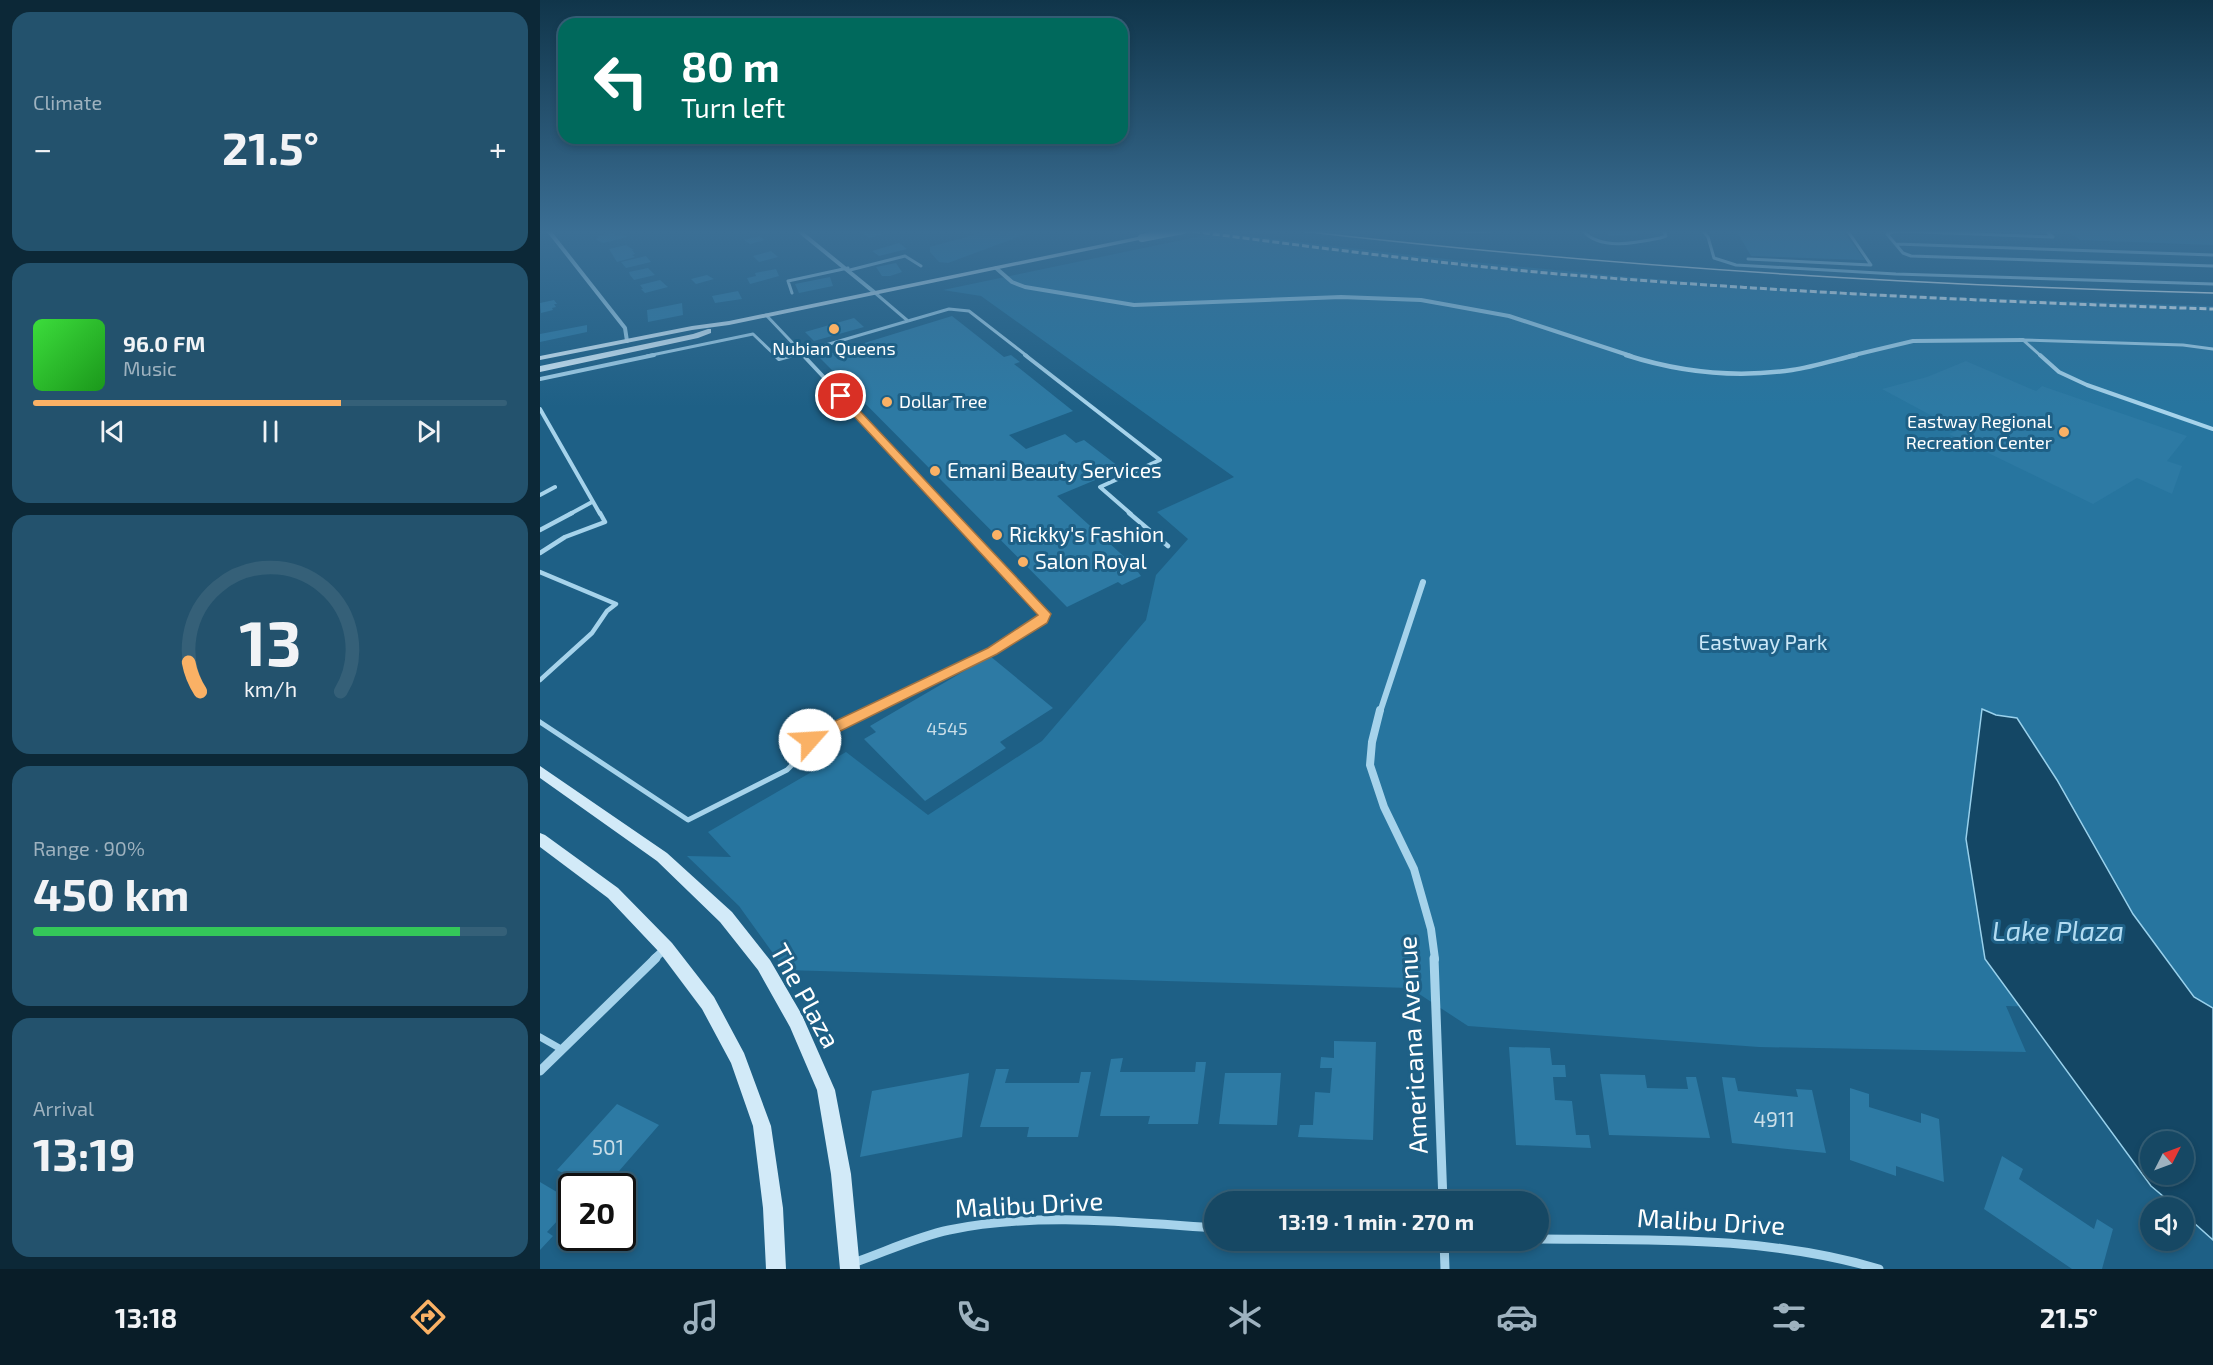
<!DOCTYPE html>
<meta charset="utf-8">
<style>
body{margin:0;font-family:"Exo 2",sans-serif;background:#23526d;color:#f1f3f6;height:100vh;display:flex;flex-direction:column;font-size:22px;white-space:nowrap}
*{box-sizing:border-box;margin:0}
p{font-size:20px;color:#9eb2bf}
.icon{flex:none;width:33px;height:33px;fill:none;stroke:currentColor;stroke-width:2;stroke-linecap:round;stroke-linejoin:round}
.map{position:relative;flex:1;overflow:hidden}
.drawer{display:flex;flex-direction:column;gap:12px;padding:12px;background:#0c2837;width:540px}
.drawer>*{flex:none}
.top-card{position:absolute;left:18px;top:18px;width:570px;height:126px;border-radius:18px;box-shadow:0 3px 9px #0003,0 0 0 2px #356078;background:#00695c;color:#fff;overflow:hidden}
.needle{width:39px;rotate:48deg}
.controls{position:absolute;left:1600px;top:1131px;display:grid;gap:12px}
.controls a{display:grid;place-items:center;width:54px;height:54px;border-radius:50%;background:#164864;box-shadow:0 3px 9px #0003,0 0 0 2px #356078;font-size:30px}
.speed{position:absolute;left:18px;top:1173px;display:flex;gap:12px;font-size:30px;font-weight:700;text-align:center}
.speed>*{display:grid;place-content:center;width:78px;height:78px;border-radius:50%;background:#164864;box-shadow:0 3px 9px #0003,0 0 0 2px #356078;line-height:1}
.speed .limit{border:3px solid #111;border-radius:9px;background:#fff;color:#111}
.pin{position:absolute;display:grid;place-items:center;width:51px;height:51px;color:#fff;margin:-26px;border:3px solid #fff;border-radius:50%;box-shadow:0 2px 6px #0007}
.me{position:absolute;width:66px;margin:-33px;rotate:64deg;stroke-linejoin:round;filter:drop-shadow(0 0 4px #0008)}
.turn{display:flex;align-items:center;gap:21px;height:126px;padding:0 24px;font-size:27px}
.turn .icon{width:78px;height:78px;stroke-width:2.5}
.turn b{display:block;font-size:42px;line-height:51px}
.big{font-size:45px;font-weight:700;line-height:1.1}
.drawer .tile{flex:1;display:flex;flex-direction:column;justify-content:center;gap:9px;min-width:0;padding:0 21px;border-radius:18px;background:#23526d}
.drawer .dial{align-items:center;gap:0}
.dial svg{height:156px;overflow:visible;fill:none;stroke:#356078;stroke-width:7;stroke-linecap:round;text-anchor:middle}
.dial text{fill:#f1f3f6;stroke:none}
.song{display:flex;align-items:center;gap:18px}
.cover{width:72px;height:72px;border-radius:9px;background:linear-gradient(135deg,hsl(120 70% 55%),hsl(120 70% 35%))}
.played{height:6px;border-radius:3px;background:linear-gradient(90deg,#fab165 65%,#356078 65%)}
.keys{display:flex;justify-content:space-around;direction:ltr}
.heat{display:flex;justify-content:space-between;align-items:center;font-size:33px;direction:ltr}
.charge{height:9px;border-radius:4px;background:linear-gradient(90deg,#34c759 90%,#356078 0)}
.trip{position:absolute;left:664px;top:1191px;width:345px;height:60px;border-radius:30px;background:#164864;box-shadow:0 3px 9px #0003,0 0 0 2px #356078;font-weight:700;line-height:60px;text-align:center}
.menu{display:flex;height:96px;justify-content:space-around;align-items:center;background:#091d28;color:#9eb2bf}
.menu .icon{width:42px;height:42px}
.menu .on{color:#fab165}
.menu b{font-size:27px;color:#f1f3f6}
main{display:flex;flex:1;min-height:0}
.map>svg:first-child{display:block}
.green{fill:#27759f}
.water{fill:#144765;stroke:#99d1ec;stroke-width:1.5;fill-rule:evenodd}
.building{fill:#2d7aa4}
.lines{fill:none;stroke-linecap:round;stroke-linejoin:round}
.lane-far4{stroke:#a6d3eb;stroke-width:3}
.lane-far3{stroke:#a6d3eb;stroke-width:4}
.lane-far2{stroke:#a6d3eb;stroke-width:4.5}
.lane-far1{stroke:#a6d3eb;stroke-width:5}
.lane{stroke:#a6d3eb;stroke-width:7}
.street-far4{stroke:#a6d3eb;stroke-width:4}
.street-far3{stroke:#a6d3eb;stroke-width:4.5}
.street-far2{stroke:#a6d3eb;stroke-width:6}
.street-far1{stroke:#a6d3eb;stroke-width:8}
.street{stroke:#a6d3eb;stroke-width:9}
.secondary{fill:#d2eaf8;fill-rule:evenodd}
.tram{stroke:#fff;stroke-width:1.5}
.rail{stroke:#fff;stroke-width:3;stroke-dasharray:7 3;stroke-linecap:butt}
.secondary-bridge{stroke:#d2eaf8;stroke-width:8}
.route{fill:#fab165;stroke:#a27342;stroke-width:1.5}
.poi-dot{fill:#fab165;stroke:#1e6086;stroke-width:2}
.labels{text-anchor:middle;stroke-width:6;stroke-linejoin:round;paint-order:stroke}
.far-poi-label{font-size:18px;fill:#fff;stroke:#1e6086}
.number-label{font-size:18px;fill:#cadee8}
.poi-label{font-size:21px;fill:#fff;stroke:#1e6086;text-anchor:start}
.park-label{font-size:21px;fill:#cbe8f8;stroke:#1e6086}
.near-number-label{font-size:21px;fill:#cadee8}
.near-street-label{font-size:26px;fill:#fff;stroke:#1e6086}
.near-water-label{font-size:27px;font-style:italic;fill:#b2dcf2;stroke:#1e6086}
</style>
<main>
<section class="drawer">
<div class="tile"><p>Climate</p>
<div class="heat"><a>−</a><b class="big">21.5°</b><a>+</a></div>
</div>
<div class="tile">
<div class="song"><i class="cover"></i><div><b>96.0 FM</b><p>Music</p></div></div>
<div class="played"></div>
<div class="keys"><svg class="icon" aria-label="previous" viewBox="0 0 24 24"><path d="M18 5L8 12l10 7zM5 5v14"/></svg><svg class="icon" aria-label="pause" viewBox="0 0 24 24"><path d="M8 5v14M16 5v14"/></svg><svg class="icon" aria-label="next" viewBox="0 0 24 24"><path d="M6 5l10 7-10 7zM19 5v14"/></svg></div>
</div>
<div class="tile dial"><svg viewBox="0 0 100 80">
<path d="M14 69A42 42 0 1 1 86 69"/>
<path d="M14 69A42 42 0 0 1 8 54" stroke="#fab165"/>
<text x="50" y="56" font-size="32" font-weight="700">13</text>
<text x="50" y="72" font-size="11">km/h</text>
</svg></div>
<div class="tile"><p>Range · 90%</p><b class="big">450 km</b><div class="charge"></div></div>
<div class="tile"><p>Arrival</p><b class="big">13:19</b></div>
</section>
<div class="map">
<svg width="1673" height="1269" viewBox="0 0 1673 1269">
<rect width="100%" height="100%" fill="#1e6086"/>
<!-- green -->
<path class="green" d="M452,230H515H497L408,263L399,262L390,252V247L397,245Z
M680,232C851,254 1022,273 1193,285C1353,296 1513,301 1673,306V1012L1466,1006L1486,1052L1219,1047L928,1026L870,988L245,970L199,906L147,856L191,857L168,832L306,752L388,815L502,741L606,620L616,575L648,539L617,512L694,477L441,296L403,290Z"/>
<!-- water -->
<path class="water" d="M1442,709L1456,715L1477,718L1517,780L1593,914L1654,997L1673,1008V1240L1644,1214V1208L1636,1207L1611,1186L1445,959L1426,839ZM1611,1142H1644V1174H1611Z"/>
<!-- building -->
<path class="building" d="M321,230H348L338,233L341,235L329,238L320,232L324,231Z
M1063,230H1098L1102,234L1069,236Z
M1196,230H1302L1325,260L1211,256Z
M1526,230H1673V245L1540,240Z
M74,233L76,235L83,234L87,237L63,243L55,239L59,238L57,236Z
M219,236L225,240L210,244L204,240Z
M359,243L367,249L339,256L332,251Z
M86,245L94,250H92L95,254L92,255L95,257L77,262L69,249Z
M231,251L238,257L219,262L213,256Z
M106,256L111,262L86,268L81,262Z
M356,263L362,272L350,276H342L336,267Z
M108,268L115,275L94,280L90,275L89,272Z
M236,269L239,276L210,284L207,278L216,276L215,273Z
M167,275L174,279L156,284L151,279Z
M290,277L293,286L259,293L255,284Z
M120,280L128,287L105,293L101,289H103L100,285Z
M198,291L202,299L175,303L172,296Z
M14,300L17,304H14L16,307L12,308L13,310L1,313L0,303Z
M142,303L143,315L108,322L107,310Z
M412,316L464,357L471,355L480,362L474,364L533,411L469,435L486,449L525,434L536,443L544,440L578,466L569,470L572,473L517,496L600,571L598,572L601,576L582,585L578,582L527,607L279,357Z
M314,318L324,327L274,341L265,332Z
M47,325V332L0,342V334Z
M1426,361L1496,391L1502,386L1647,436L1627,461L1642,466L1632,494L1597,478L1553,504L1409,434L1418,430L1342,389L1387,377Z
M450,656L513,708L460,742L466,748L385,801L324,739L336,732L330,726Z
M794,1041L836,1042L833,1140L758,1137L760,1125H773L775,1092L790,1093L792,1068H780L781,1057L794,1058Z
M969,1047L1010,1048L1012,1065H1025L1026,1077H1013L1015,1100L1032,1101L1036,1135H1049L1051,1148L976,1145Z
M583,1058L580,1072H655L656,1062H666L658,1124H608L610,1116H560L571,1059Z
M456,1069H469L465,1083H539L541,1072H551L538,1137H487L489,1127H440Z
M429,1073L422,1137L320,1157L332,1091Z
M685,1073H741L737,1125L679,1124Z
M1060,1074L1105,1075L1107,1088L1148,1089L1146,1077H1156L1170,1138L1069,1135Z
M1182,1077L1195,1078L1198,1091L1258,1097L1256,1089L1272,1090L1286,1153L1192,1143Z
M1310,1088L1329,1094V1107L1381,1123V1113L1399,1119L1404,1182L1356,1166V1176L1310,1160Z
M77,1104L119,1125L66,1186H48L17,1170Z
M1462,1156L1483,1169L1479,1179L1554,1229L1557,1219L1573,1229L1562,1269H1532L1444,1209Z
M0,1182L32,1201V1205L7,1232L13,1236L0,1250Z"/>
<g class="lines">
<!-- lane-far4 -->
<path class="lane-far4" d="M907,230L934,232L962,230
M1042,230C1060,251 1096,243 1120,238L1126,236L1123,230
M1162,230L1168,237L1174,258L1196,265L1356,274L1673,284
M1505,230L1513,237L1356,231L1347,234L1363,253L1371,256L1673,266
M1356,244L1673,255
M1208,259L1331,265L1307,230
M310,270L365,256L381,266
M334,292L368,321
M252,293L248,281L308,268
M226,315L265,356
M1483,340L1501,356
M1483,340L1643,345L1673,349
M107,356L213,334L236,356
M248,356L409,309L429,311L487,356"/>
<!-- lane-far3 -->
<path class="lane-far3" d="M235,355L239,359L253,355
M263,355L412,514
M485,355L620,460L560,487L591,514
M1500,355L1519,372L1547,385L1673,429
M0,379L114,355
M0,409L60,514
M0,495L15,487
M30,514L52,502"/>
<!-- lane-far2 -->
<path class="lane-far2" d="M589,513L628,546
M0,530L32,513
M0,553L25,537L65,522L60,513
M0,572L76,604L67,611L52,633L0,680
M328,712L453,651L503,620L505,614L410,513"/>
<!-- lane-far1 -->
<path class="lane-far1" d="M0,722L148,820L247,770L257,760L249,750L331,710"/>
<!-- lane -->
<path class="lane" d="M0,1037L21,1049"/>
<!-- street-far4 -->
<path class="street-far4" d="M8,230L85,328L87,341
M258,230L334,292
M456,268L472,282L485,287L594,305L801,297L881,300L969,316L1091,356
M1310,356L1373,341L1483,340"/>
<!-- street-far3 -->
<path class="street-far3" d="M1086,355C1139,372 1197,378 1252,370C1273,367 1295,360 1316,355"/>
<!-- street-far2 -->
<path class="street-far2" d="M840,712L883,582"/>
<!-- street-far1 -->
<path class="street-far1" d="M840,710L832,742L830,765L844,807L874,869L891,929L895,959
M114,959L126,948"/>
<!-- street -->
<path class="street" d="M894,958L903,1202
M0,1071L116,958
M999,1239C1114,1240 1228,1236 1339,1269
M904,1240L905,1269
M313,1263C345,1252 376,1237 409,1230C496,1212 587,1222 675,1228"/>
<!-- secondary -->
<path class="secondary" d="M602,236L605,238L604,239L189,325L152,330L0,360V356L152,326L189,321Z
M168,329H171V333L158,338L0,372V366L153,334Z
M0,766L127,853L192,912L230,960L262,1015L295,1090L311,1174L320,1269H300L291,1174L277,1090L250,1027L218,970L180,922L117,861L0,778Z
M0,833L5,835L78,888L132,943L174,997L204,1053L231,1126L243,1208L246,1269H226L223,1208L213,1126L191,1063L162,1009L120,953L68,898L0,847Z"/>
<!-- tram -->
<path class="tram" d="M752,230C1058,266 1365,285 1673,293"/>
<!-- rail -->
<path class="rail" d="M643,230C772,247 901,264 1030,275C1244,292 1458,302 1673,309"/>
<!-- secondary-bridge -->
<path class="secondary-bridge" d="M602,238L643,230"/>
</g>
<!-- sky -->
<linearGradient id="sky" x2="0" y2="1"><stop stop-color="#10354a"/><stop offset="0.57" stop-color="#3b6f95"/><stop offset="1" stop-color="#3b6f95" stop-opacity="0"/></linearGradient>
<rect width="1673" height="407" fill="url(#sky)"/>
<!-- route -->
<path class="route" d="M297,394H304L511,614L507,623L457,654L270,746L264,744L262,740L264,736L448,648L498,615L297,398Z"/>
<!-- markers -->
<g class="poi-dot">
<circle cx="294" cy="329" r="6"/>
<circle cx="347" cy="402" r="6"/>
<circle cx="1524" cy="432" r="6"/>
<circle cx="395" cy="471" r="6"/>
<circle cx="457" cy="535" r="6"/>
<circle cx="483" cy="562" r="6"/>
</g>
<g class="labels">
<!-- far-poi labels -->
<g class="far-poi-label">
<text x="294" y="355">Nubian Queens</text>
<text x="359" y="408" text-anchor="start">Dollar Tree</text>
<text x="1512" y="428" text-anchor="end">Eastway Regional<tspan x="1512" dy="21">Recreation Center</tspan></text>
</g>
<!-- number labels -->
<g class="number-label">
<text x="407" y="735">4545</text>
</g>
<!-- poi labels -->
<g class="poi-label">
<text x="407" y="478">Emani Beauty Services</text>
<text x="469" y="542">Rickky's Fashion</text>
<text x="495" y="569">Salon Royal</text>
</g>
<!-- park labels -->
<g class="park-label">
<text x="1223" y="650">Eastway Park</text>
</g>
<!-- near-number labels -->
<g class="near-number-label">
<text x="1234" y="1127">4911</text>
<text x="68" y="1155">501</text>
</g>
<!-- near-street labels -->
<g class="near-street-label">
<text transform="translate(265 996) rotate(61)" y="9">The Plaza</text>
<text transform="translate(873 1045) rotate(-93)" y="9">Americana Avenue</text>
<text transform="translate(489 1205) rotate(-3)" y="9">Malibu Drive</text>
<text transform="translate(1171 1222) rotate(3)" y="9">Malibu Drive</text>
</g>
<!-- near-water labels -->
<g class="near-water-label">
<text x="1518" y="941">Lake Plaza</text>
</g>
</g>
</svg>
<div class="controls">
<a><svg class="needle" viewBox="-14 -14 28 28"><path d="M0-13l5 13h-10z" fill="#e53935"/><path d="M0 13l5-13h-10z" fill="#9eb2bf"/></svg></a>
<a><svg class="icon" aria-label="sound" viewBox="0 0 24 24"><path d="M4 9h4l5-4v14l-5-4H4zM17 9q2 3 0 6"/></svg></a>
</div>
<div class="speed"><div class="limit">20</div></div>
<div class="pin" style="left:301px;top:396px;background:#d93025"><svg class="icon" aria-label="arrive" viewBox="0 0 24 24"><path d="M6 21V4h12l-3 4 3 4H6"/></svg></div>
<svg class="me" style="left:270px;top:740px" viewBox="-20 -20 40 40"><circle r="19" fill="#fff"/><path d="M0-13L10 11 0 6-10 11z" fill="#fab165"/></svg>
<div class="trip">13:19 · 1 min · 270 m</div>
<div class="top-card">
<div class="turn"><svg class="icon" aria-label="left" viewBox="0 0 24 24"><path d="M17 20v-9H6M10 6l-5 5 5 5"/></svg><div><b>80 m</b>Turn left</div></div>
</div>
</div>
</main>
<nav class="menu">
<b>13:18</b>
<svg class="icon on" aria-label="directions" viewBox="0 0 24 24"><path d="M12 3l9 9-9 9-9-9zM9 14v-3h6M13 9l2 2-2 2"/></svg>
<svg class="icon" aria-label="music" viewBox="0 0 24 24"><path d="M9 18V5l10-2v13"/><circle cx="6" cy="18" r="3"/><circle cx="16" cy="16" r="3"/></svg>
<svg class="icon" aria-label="phone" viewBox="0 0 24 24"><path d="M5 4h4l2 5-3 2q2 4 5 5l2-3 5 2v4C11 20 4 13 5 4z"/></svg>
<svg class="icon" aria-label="climate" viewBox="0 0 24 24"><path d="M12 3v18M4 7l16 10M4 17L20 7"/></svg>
<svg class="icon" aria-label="car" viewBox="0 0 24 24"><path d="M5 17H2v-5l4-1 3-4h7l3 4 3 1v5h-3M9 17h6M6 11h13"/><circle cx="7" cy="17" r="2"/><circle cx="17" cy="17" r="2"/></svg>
<svg class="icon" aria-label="filters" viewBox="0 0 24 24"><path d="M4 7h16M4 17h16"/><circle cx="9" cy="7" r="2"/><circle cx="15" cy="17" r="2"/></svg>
<b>21.5°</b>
</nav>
